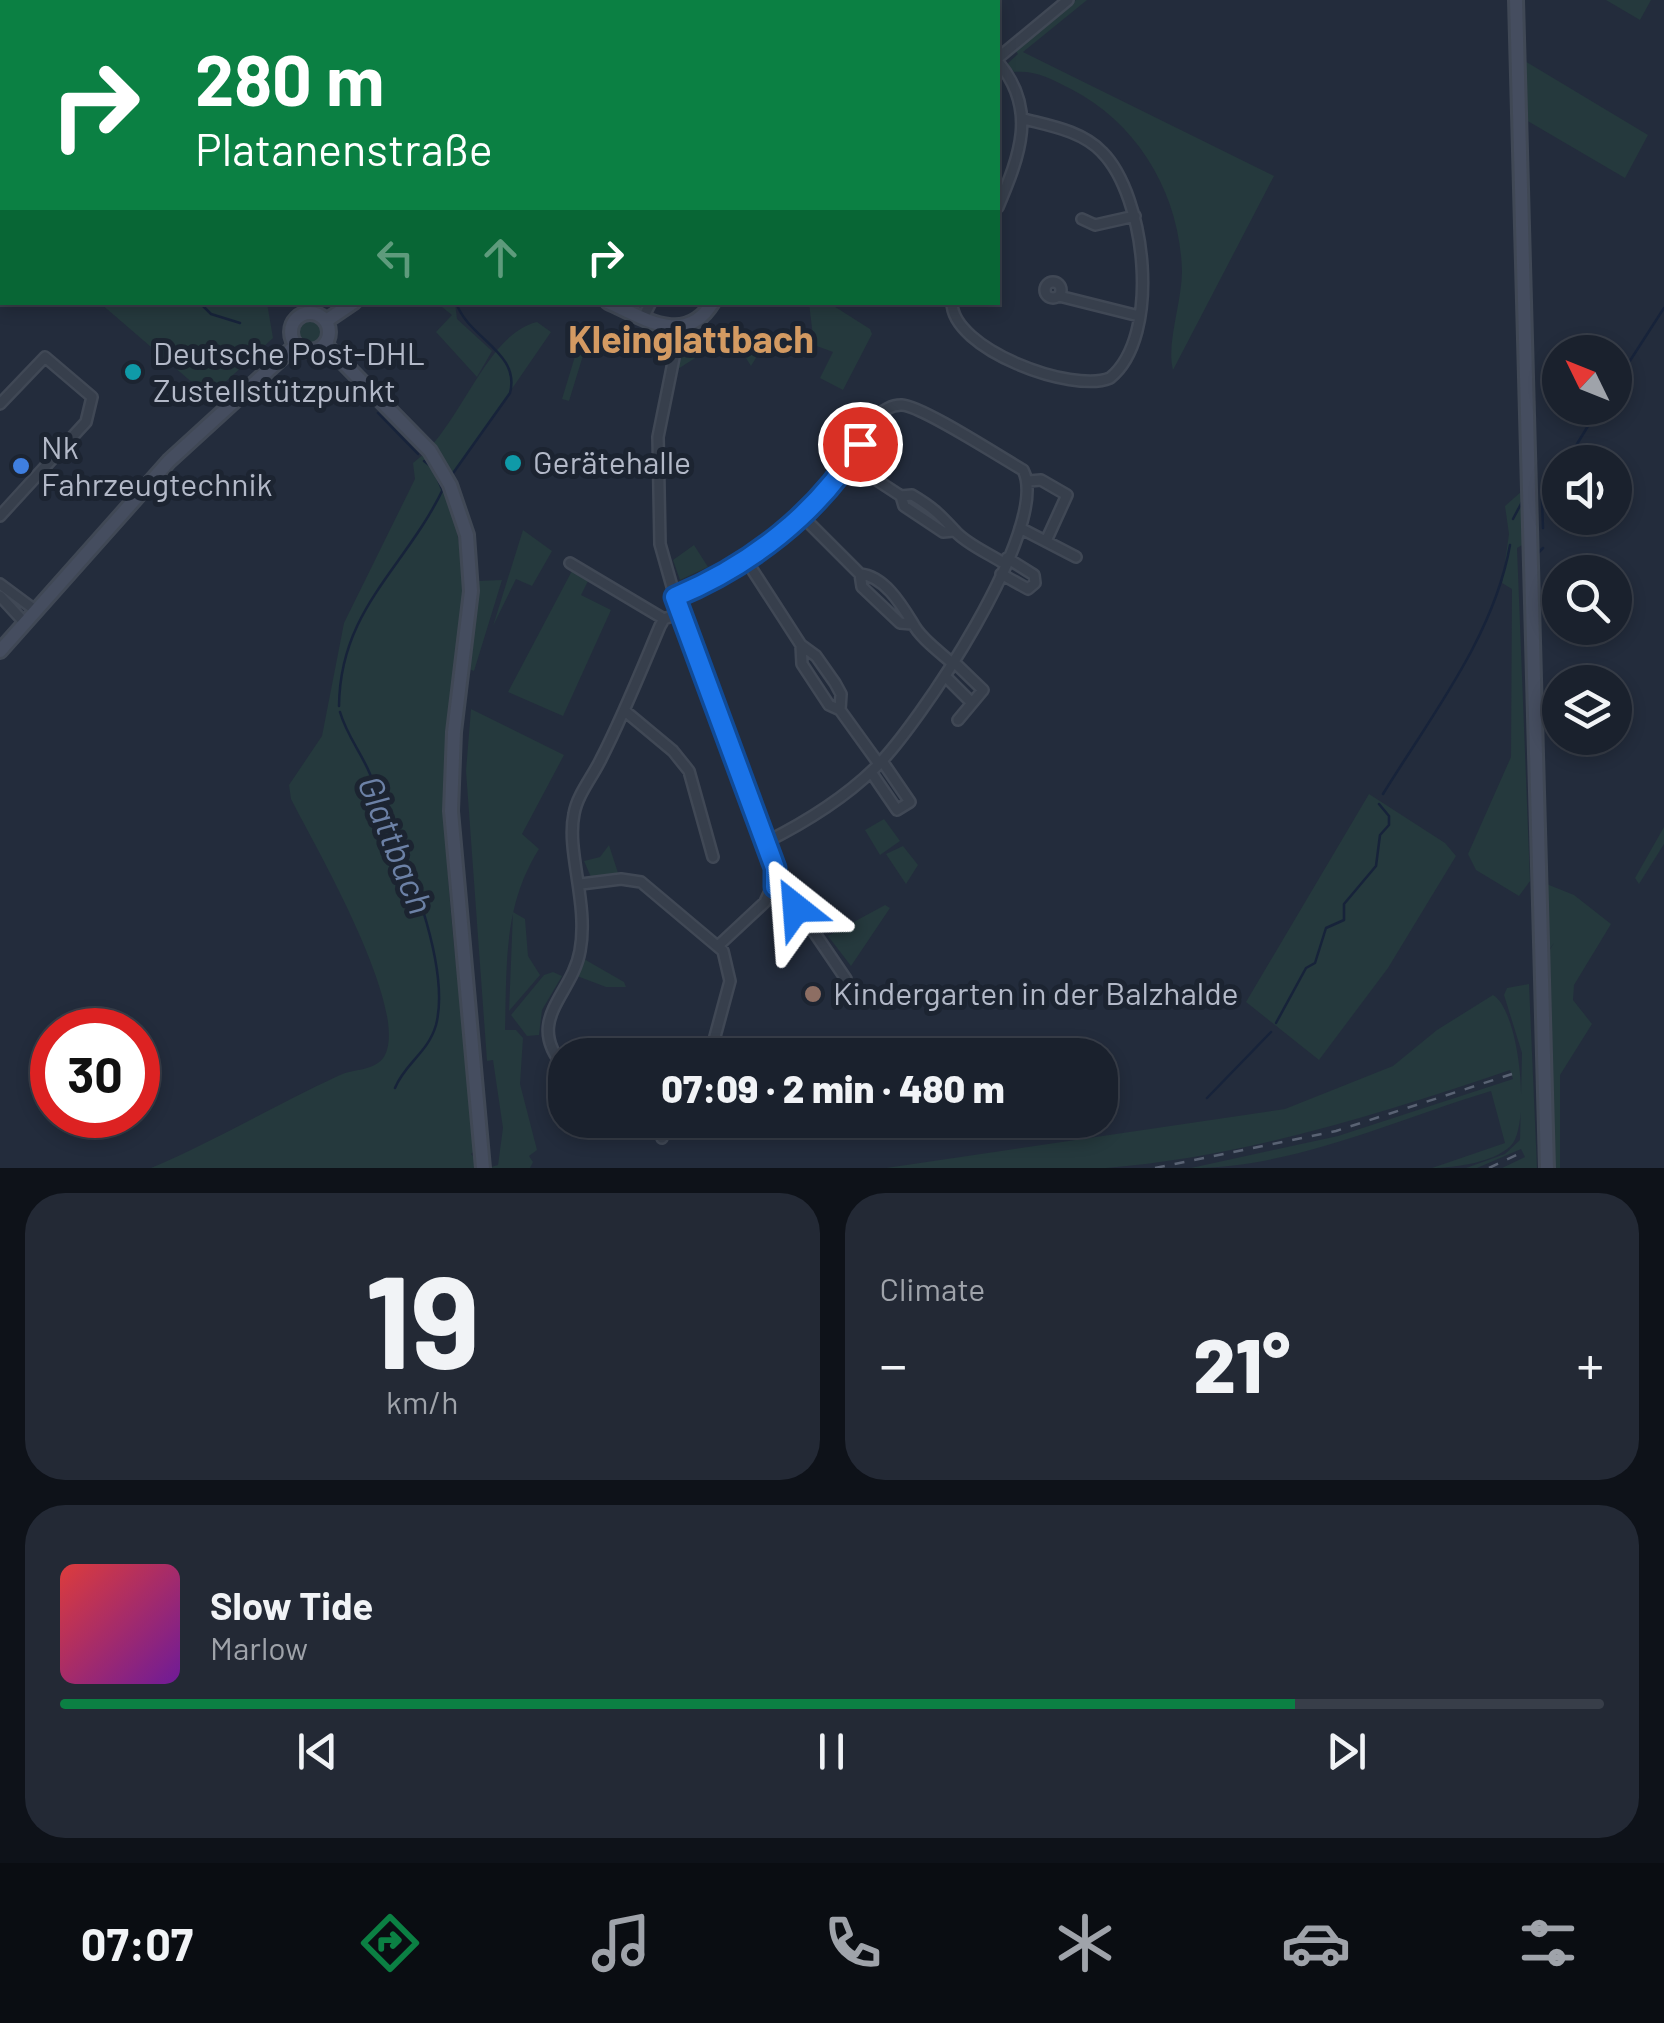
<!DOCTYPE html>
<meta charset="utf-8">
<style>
body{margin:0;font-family:Barlow,sans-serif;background:#232935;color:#f1f3f6;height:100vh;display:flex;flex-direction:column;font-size:38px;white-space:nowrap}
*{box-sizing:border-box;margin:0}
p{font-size:32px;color:#9fa3aa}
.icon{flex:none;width:55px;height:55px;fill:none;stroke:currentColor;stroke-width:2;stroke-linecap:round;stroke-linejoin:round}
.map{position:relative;height:1168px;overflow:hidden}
.side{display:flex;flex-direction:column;gap:25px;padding:25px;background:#0e1219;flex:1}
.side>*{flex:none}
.guide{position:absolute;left:0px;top:0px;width:1000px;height:305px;box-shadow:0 5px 15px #0003,0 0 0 2px #383e49;background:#0b8043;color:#fff;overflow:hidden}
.needle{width:65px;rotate:313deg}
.controls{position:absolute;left:1542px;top:335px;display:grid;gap:20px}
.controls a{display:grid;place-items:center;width:90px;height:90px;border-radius:50%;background:#1a212d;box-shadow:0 5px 15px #0003,0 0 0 2px #383e49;font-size:50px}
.speed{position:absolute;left:30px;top:1008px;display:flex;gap:20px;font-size:50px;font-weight:700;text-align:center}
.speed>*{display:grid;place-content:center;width:130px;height:130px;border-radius:50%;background:#1a212d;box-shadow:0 5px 15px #0003,0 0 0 2px #383e49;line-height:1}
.speed .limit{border:15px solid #d22;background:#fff;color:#111}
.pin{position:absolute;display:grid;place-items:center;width:85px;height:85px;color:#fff;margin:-42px;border:5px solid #fff;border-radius:50%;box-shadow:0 2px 10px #0007}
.me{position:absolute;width:110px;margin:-55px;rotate:332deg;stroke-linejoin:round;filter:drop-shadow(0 0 8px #0008)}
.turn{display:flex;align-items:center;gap:35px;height:210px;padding:0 30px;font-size:45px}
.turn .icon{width:130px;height:130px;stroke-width:2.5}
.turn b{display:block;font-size:70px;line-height:85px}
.lanes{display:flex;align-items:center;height:95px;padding:0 30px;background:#0003;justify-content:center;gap:50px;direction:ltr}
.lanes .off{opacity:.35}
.big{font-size:75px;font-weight:800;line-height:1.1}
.side .widget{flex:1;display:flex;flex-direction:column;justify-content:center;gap:15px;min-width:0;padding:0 35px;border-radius:40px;background:#232935}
.side .dial{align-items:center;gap:0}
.dial b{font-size:130px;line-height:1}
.song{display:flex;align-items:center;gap:30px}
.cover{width:120px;height:120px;border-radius:15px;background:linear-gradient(135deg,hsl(0 70% 55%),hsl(280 70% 35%))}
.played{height:10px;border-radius:5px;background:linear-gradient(90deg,#0b8043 80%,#383e49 80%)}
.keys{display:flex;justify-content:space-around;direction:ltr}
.heat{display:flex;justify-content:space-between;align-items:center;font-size:55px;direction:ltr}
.side .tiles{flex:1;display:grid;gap:25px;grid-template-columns:1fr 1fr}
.widget:last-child{grid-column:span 2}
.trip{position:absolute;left:548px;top:1038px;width:570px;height:100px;border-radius:40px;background:#1a212d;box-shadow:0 5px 15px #0003,0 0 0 2px #383e49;font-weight:800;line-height:100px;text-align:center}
.dock{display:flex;height:160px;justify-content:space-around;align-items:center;background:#0a0d12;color:#9fa3aa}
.dock .icon{width:70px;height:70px}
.dock .on{color:#0b8043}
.dock b{font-size:45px;color:#f1f3f6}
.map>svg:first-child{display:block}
.green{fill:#25393d}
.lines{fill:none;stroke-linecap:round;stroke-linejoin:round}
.stream{stroke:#17233a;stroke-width:2.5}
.street-casing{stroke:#404855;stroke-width:14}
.secondary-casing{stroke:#404855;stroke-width:18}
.street{stroke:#373f4c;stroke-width:9}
.secondary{stroke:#454d5f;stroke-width:12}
.rail{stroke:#596273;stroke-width:2.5;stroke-dasharray:10 10;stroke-linecap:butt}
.route-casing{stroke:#114b97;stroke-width:25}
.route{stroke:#1a73e8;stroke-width:18}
.culture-dot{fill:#0f9aa8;stroke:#1c2431;stroke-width:4}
.shop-dot{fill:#3f7fe0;stroke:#1c2431;stroke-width:4}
.education-dot{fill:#8d6e63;stroke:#1c2431;stroke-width:4}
.labels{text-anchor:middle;stroke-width:10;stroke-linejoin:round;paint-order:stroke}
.poi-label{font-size:32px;fill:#b3b9c8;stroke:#1c2431;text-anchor:start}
.water-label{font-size:35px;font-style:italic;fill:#6c81a6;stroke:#1c2431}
.quarter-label{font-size:38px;font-weight:bold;fill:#d39a62;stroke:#1c2431}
</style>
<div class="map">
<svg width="1664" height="1168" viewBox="0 0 1664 1168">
<rect width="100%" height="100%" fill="#232c3c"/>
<!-- green -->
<path class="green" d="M464,0H633L463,2Z
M1076,0H1087L1023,52L1274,176L1173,370C1166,344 1182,302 1182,271C1180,195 1139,124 1071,89C1051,79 1036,70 1014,72L1007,64L1018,54L1015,50Z
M1606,0H1651L1640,20Z
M1523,60L1648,135L1625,178L1526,120Z
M100,303H267L273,338L209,397Z
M437,303H455L457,319L492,351L477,377L436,332L452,315Z
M809,303H829L870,329L872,334L843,390L820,378L833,352L814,345Z
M299 332a11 11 0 1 1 22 0a11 11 0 1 1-22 0Z
M537,322L551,332L452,476L446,463L436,471C492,584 442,688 445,808C447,921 466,1036 477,1149L471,1154L484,1168H151C215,1141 275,1105 338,1076C353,1068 376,1072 385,1055C409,1007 315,846 291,799L289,785L322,736L344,623L415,479L413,463C461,428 485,334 537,322Z
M583,330L589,336L569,401L562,399Z
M756,331L769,337L751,366L744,355Z
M696,332L717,344L678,369L685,338Z
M1522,491L1524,544L1517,548L1530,881L1519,896L1476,870L1468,854L1511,757L1512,589L1502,583L1509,534L1505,506Z
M523,530L552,551L532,586L516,579L493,626Z
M694,545L708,567L680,580L673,560Z
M574,567L590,577L581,595L611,610L563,716L508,692Z
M502,580L474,671L466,668L478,581Z
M471,709L564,755L522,834L539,849C503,906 507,965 505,1030H516L523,1038L520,1084L537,1150L529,1156L533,1162L530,1168H488L498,1165L503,1128L493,1060L487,1061L466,771Z
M1369,794L1445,843L1456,856L1388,968L1319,1060L1246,1002Z
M884,819L900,841L880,855L865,830Z
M1664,827V844L1639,884L1635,878Z
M609,845L618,873L591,877L584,861L600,857Z
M903,846L918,865L906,884L886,854Z
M1544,883L1574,895L1611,924L1574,985L1573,1000L1592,1024L1560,1075V1168H1551L1546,956L1554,943L1545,955Z
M885,905L890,908L851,966L828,936Z
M513,912L525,919L528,956L540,975L509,1011Z
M584,959L624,982L626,987H606L577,976Z
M553,972L562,976L542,1010L539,1035L527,1036L511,1015L544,975Z
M1529,984L1537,1168H1502L1525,1157L1521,1149L1477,1168H1466L1505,1154L1520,1140L1522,1053L1504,995L1507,988Z
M1493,995C1519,1010 1530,1118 1513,1143C1499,1162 1454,1168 1432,1168L1505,1143L1491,1091C1394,1120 1294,1168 1191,1168L1338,1136L1513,1079L1510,1070C1380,1114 1244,1157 1106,1168C1033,1168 958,1168 886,1168L1285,1109L1393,1066L1437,1030Z"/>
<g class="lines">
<!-- stream -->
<path class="stream" d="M275,0L276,2
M0,189L2,190
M0,194H2
M0,198L2,196
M199,302L211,314L240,323
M1615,384L1664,308
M378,413L418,454
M424,461L433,468L442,489
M1566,462L1599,408
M451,476L510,393C521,352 467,338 456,302
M1513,519L1522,502
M1543,528L1542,500L1560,473
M1543,548L1537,554L1544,814
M339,706C340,608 406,568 444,487
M340,712C347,736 361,752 370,774C396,836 453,960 436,1025C428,1053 405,1063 395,1088
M1383,794C1431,716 1494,636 1510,545
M1276,1023L1306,968L1315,963L1326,928L1344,920V904L1376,866L1380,835L1389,825V816L1379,804
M1207,1098L1271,1032"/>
<!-- street casing -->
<g class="street-casing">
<path id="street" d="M461,2V0
M659,2L661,0
M998,58L1068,0
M998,62C1038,109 1020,155 998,207
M1082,219L1095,225L1135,216
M1045 290a8 8 0 1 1 16 0a8 8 0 1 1-16 0Z
M1059,296L1139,316
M952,302C951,349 1073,394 1110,378C1162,336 1146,196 1102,152C1082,131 1051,126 1024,119
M643,318L651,302
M680,328L658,437L660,544L675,597L776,878L765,902L719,945
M0,404L45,357L92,397L86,422L0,516
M849,462L901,496L904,506L943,532L954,531
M1029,481L1041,480L1067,495L1046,541
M901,496L912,495C934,508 940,515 956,532C968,545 990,554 1005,564
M801,515L860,574L862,587L900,623L912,624
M1020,528L1076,557
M746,560L801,645L802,664L829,705L840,710
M570,563L664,619
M860,574C884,576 901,604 912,622C920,638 940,652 953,664
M1001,574L1028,589L1035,583L1034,575L1007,558
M0,584L35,610
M0,596L24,622
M675,597C741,570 800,527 843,470C858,450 872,404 902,405C922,406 1000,457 1023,470C1052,526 918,727 874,769C843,799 804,823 766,842
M801,645L816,656L835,683L841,694L840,710L879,764
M954,662L983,690L958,720
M946,677L971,702
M625,711L673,751L689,771L713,857
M871,772L897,810L910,802L882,761
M581,884L621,879L641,882L723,951L730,981L710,1055
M775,887L784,888L846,979
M565,1068C523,1020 572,996 580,951C589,904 566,851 574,814C577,795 593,776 601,759C623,716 641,671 660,626L664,619L680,613
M659,1120L662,1138"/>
</g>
<!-- secondary casing -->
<g class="secondary-casing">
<path id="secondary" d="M1516,0L1547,1168
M883,2L884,0
M0,147L2,148
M608,302C645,319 686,347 713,302
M291 332a19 19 0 1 1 38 0a19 19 0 1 1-38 0Z
M326,321L354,302
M325,344L430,451L450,485L467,535L471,591L454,732L451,811L483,1168
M0,651L169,461L296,345"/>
</g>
<!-- street -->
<use href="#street" class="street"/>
<!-- secondary -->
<use href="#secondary" class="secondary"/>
<!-- rail -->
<path class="rail" d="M1155,1168L1336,1131L1512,1074
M1489,1168L1523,1152"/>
</g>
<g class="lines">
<!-- route casing -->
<g class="route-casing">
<path id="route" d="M796,908L784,888L775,887V868L675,597C749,566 818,514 860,444"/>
</g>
<!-- route -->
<use href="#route" class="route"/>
</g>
<!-- markers -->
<g class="culture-dot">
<circle cx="133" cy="372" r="10"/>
<circle cx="513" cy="463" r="10"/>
</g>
<circle class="shop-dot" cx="21" cy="466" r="10"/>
<circle class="education-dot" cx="813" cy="994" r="10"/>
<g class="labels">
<!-- poi labels -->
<g class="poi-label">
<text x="153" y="365">Deutsche Post-DHL<tspan x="153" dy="37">Zustellstützpunkt</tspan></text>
<text x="41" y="459">Nk<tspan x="41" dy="37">Fahrzeugtechnik</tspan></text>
<text x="533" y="474">Gerätehalle</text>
<text x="833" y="1005">Kindergarten in der Balzhalde</text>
</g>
<!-- water labels -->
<g class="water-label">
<text transform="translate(395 845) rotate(68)" y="12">Glattbach</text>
</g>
<!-- quarter labels -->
<g class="quarter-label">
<text x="691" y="353">Kleinglattbach</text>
</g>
</g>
</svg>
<div class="controls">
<a><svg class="needle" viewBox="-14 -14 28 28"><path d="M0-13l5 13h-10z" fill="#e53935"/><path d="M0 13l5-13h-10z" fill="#9fa3aa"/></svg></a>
<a><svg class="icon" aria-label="sound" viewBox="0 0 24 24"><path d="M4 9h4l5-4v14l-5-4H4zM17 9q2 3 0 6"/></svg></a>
<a><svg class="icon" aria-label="search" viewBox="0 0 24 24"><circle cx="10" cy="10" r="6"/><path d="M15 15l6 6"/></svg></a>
<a><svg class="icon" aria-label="layers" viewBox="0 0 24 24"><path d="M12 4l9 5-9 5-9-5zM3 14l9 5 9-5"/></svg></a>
</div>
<div class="speed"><div class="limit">30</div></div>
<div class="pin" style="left:860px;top:444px;background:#d93025"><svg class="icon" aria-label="arrive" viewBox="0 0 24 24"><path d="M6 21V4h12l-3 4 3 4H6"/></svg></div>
<svg class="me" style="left:796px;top:908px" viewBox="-20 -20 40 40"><path d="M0-17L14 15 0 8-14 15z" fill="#1a73e8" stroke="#fff" stroke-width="4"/></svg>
<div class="trip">07:09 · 2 min · 480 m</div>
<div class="guide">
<div class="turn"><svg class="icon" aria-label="right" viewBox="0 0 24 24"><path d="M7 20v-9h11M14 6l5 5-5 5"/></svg><div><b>280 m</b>Platanenstraße</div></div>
<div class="lanes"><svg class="icon off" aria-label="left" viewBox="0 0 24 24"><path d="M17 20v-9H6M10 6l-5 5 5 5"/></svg><svg class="icon off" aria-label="ahead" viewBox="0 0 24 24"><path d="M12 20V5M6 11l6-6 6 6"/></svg><svg class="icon" aria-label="right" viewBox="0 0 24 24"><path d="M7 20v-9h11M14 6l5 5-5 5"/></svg></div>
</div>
</div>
<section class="side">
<div class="tiles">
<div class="widget dial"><b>19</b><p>km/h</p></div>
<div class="widget"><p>Climate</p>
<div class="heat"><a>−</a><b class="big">21°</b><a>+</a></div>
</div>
<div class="widget">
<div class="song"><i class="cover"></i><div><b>Slow Tide</b><p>Marlow</p></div></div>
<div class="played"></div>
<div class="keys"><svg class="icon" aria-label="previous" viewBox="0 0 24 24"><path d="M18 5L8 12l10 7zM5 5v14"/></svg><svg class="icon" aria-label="pause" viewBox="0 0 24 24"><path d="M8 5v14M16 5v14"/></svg><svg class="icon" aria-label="next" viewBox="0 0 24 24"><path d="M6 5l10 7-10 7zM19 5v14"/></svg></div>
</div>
</div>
</section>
<nav class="dock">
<b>07:07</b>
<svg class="icon on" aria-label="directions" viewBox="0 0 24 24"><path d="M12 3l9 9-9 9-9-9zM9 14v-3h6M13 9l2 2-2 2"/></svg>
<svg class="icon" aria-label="music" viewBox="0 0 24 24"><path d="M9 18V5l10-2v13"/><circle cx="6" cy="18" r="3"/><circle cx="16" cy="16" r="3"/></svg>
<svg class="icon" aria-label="phone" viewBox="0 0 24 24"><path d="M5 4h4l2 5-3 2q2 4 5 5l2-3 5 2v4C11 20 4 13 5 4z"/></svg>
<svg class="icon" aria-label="climate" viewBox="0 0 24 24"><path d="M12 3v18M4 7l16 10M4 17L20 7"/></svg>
<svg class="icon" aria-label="car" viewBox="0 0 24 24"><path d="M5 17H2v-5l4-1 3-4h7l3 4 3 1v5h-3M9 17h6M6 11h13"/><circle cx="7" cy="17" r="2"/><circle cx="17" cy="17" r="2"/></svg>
<svg class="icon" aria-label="filters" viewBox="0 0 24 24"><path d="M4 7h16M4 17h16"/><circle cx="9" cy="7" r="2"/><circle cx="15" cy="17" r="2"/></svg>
</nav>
